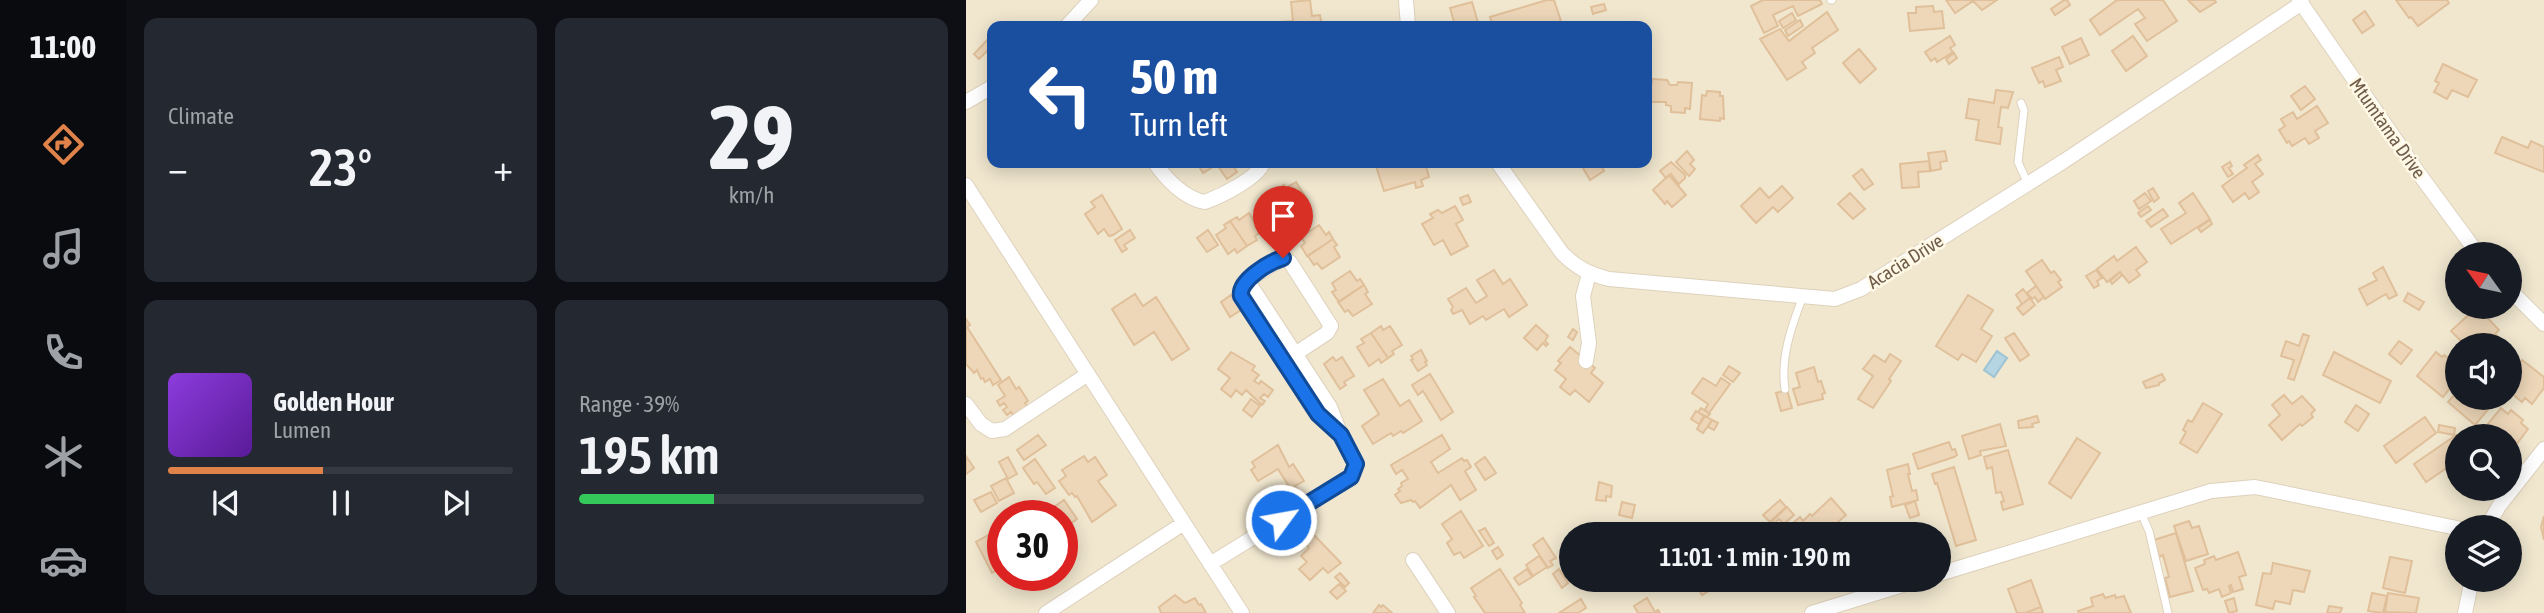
<!DOCTYPE html>
<meta charset="utf-8">
<style>
body{margin:0;font-family:"Asap Condensed",sans-serif;background:#242831;color:#f1f3f6;height:100vh;display:flex;flex-direction:column;font-size:26px;white-space:nowrap}
*{box-sizing:border-box;margin:0}
p{font-size:23px;color:#9ea1a6}
.icon{flex:none;width:38px;height:38px;fill:none;stroke:currentColor;stroke-width:2;stroke-linecap:round;stroke-linejoin:round}
.map{position:relative;flex:1;overflow:hidden}
.details{display:flex;flex-direction:column;gap:18px;padding:18px;background:#0d0f14;width:840px}
.details>*{flex:none}
.top-card{position:absolute;left:21px;top:21px;width:665px;height:147px;border-radius:14px;box-shadow:0 4px 18px #0003;background:#1a4fa0;color:#fff;overflow:hidden}
.needle{width:46px;rotate:303deg}
.tools{position:absolute;left:1479px;top:242px;display:grid;gap:14px}
.tools a{display:grid;place-items:center;width:77px;height:77px;border-radius:50%;background:#171b24;box-shadow:0 4px 18px #0003;font-size:35px}
.speed{position:absolute;left:21px;top:500px;display:flex;gap:14px;font-size:35px;font-weight:700;text-align:center}
.speed>*{display:grid;place-content:center;width:91px;height:91px;border-radius:50%;background:#171b24;box-shadow:0 4px 18px #0003;line-height:1}
.speed .limit{border:10px solid #d22;background:#fff;color:#111}
.pin{position:absolute;display:grid;place-items:center;width:60px;height:60px;color:#fff;margin:-72px -30px;border-radius:50% 50% 50% 0;rotate:-45deg;box-shadow:0 0 7px #0007}
.pin .icon{rotate:45deg}
.me{position:absolute;width:77px;margin:-38px;rotate:58deg;stroke-linejoin:round;filter:drop-shadow(0 0 5px #0008)}
.turn{display:flex;align-items:center;gap:24px;height:147px;padding:0 28px;font-size:32px}
.turn .icon{width:91px;height:91px;stroke-width:2.5}
.turn b{display:block;font-size:49px;line-height:60px}
.big{font-size:52px;font-weight:600;line-height:1.1}
.details .tile{flex:1;display:flex;flex-direction:column;justify-content:center;gap:10px;min-width:0;padding:0 24px;border-radius:14px;background:#242831}
.details .dial{align-items:center;gap:0}
.dial b{font-size:91px;line-height:1}
.song{display:flex;align-items:center;gap:21px}
.cover{width:84px;height:84px;border-radius:10px;background:linear-gradient(135deg,hsl(270 70% 55%),hsl(270 70% 35%))}
.played{height:7px;border-radius:4px;background:linear-gradient(90deg,#df834a 45%,#363941 45%)}
.keys{display:flex;justify-content:space-around;direction:ltr}
.heat{display:flex;justify-content:space-between;align-items:center;font-size:38px;direction:ltr}
.charge{height:10px;border-radius:5px;background:linear-gradient(90deg,#34c759 39%,#363941 0)}
.details .tiles{flex:1;display:grid;gap:18px;grid-template-columns:repeat(2,1fr)}
.trip{position:absolute;left:593px;top:522px;width:392px;height:70px;border-radius:35px;background:#171b24;box-shadow:0 4px 18px #0003;font-weight:600;line-height:70px;text-align:center}
main{display:flex;flex:1;min-height:0}
.tabs{display:flex;flex-direction:column;width:126px;justify-content:space-around;align-items:center;background:#090b0e;color:#9ea1a6}
.tabs .icon{width:49px;height:49px}
.tabs .selected{color:#df834a}
.tabs b{font-size:32px;color:#f1f3f6}
.map>svg:first-child{display:block}
.residential{fill:#f1e7cf;fill-rule:evenodd}
.water{fill:#b6d5e2;stroke:#9dc2d3;stroke-width:2}
.building{fill:#eed7b9;stroke:#e0c09a;stroke-width:2}
.lines{fill:none;stroke-linecap:round;stroke-linejoin:round}
.lane-casing{stroke:#ded1bc;stroke-width:9}
.street-casing{stroke:#ded1bc;stroke-width:16}
.lane{stroke:#fff;stroke-width:7}
.street{stroke:#fff;stroke-width:14}
.route-casing{stroke:#114b97;stroke-width:18}
.route{stroke:#1a73e8;stroke-width:12}
.labels{text-anchor:middle;stroke-width:5;stroke-linejoin:round;paint-order:stroke}
.street-label{font-size:19px;fill:#6f5d49;stroke:#fef8e5}
</style>
<main>
<nav class="tabs">
<b>11:00</b>
<svg class="icon selected" aria-label="directions" viewBox="0 0 24 24"><path d="M12 3l9 9-9 9-9-9zM9 14v-3h6M13 9l2 2-2 2"/></svg>
<svg class="icon" aria-label="music" viewBox="0 0 24 24"><path d="M9 18V5l10-2v13"/><circle cx="6" cy="18" r="3"/><circle cx="16" cy="16" r="3"/></svg>
<svg class="icon" aria-label="phone" viewBox="0 0 24 24"><path d="M5 4h4l2 5-3 2q2 4 5 5l2-3 5 2v4C11 20 4 13 5 4z"/></svg>
<svg class="icon" aria-label="climate" viewBox="0 0 24 24"><path d="M12 3v18M4 7l16 10M4 17L20 7"/></svg>
<svg class="icon" aria-label="car" viewBox="0 0 24 24"><path d="M5 17H2v-5l4-1 3-4h7l3 4 3 1v5h-3M9 17h6M6 11h13"/><circle cx="7" cy="17" r="2"/><circle cx="17" cy="17" r="2"/></svg>
</nav>
<section class="details">
<div class="tiles">
<div class="tile"><p>Climate</p>
<div class="heat"><a>−</a><b class="big">23°</b><a>+</a></div>
</div>
<div class="tile dial"><b>29</b><p>km/h</p></div>
<div class="tile">
<div class="song"><i class="cover"></i><div><b>Golden Hour</b><p>Lumen</p></div></div>
<div class="played"></div>
<div class="keys"><svg class="icon" aria-label="previous" viewBox="0 0 24 24"><path d="M18 5L8 12l10 7zM5 5v14"/></svg><svg class="icon" aria-label="pause" viewBox="0 0 24 24"><path d="M8 5v14M16 5v14"/></svg><svg class="icon" aria-label="next" viewBox="0 0 24 24"><path d="M6 5l10 7-10 7zM19 5v14"/></svg></div>
</div>
<div class="tile"><p>Range · 39%</p><b class="big">195 km</b><div class="charge"></div></div>
</div>
</section>
<div class="map">
<svg width="1578" height="613" viewBox="0 0 1578 613">
<rect width="100%" height="100%" fill="#faf4e0"/>
<!-- residential -->
<path class="residential" d="M0,0H1578V613H0ZM26,26H681V163H26ZM1491,254H1544V306H1491ZM1491,345H1544V397H1491ZM1491,436H1544V488H1491ZM37,516H96V576H37ZM1491,527H1544V579H1491ZM606,534H973V579H606Z"/>
<!-- water -->
<path class="water" d="M1031,351L1041,358L1028,377L1018,370Z"/>
<!-- building -->
<path class="building" d="M344,0L346,16L354,15L356,26H316L315,22L327,21L325,2Z
M581,0H588L595,21L578,26H527L524,17Z
M797,0H854L856,4L832,16L827,6L807,15L812,26L798,33L785,6Z
M980,0H1031L1016,10L1007,1L989,13Z
M1098,0H1101L1104,5L1089,15L1085,9Z
M1197,0L1211,21L1181,41L1169,24L1179,18L1172,9L1134,35L1124,20L1151,0Z
M1222,0H1248L1250,2L1234,12Z
M1430,0H1481L1483,3L1452,26L1445,17L1443,18Z
M506,2L513,26L489,25L484,8Z
M638,4L640,10L627,14L625,7Z
M967,6L968,12L976,11L978,28L944,31L942,13H950V7Z
M1399,11L1408,25L1396,33L1387,20Z
M861,12L872,30L846,48L849,53L836,62L840,68L821,80L794,39L814,29L823,41Z
M826,13L830,20L817,28L813,21Z
M834,20L837,26L822,36L819,30Z
M984,36L989,45L984,48L987,52L971,62L969,58L965,61L959,52Z
M1167,36L1181,56L1160,71L1146,51Z
M24,37L26,46L13,59L8,54Z
M1115,38L1123,55L1104,64L1096,47Z
M893,49L910,69L894,83L877,63Z
M988,53L991,58L983,64L980,59Z
M1093,57L1097,67L1090,70L1095,81L1079,87L1077,81L1073,83L1066,68Z
M1477,64L1511,80L1502,97L1486,90L1481,99L1468,92L1473,83L1469,81Z
M686,79L701,80L704,85H711L712,82L726,83L724,109L719,108V113L705,112V106L700,105V102H681V83H686Z
M1339,86L1349,99L1335,110L1325,96Z
M1030,90L1047,92L1042,108L1035,107L1032,127L1036,128L1034,144L1010,140L1013,120L1000,118L1003,99L1028,103Z
M741,91L754,92V96H757L758,119L754,118V121L734,119L736,95L740,96Z
M1351,106L1362,123L1349,131L1353,138L1343,144L1339,138L1326,146L1323,141L1321,143L1313,130L1319,126L1315,119L1327,112L1331,119Z
M1536,137L1562,148L1565,141L1578,147V172L1529,153Z
M721,151L728,160L724,164L729,169L723,176L710,162Z
M979,151L981,161L974,162L975,169L965,171L962,153Z
M1292,155L1295,160L1289,164L1297,174L1286,182L1293,192L1283,199L1279,193L1267,202L1256,186L1281,168L1278,165Z
M963,161L964,171L952,172L953,187L936,188L934,164Z
M705,162L719,175V178L713,184L705,174L700,178L694,171Z
M1264,162L1266,166L1263,168L1267,174L1262,177L1256,167Z
M231,163H249L250,165L237,173Z
M250,163H265L271,172L261,179Z
M409,163H459L463,177L455,180L457,186L450,188L449,182L418,191Z
M624,163H634L638,171L624,180L617,168Z
M896,169L907,184L898,190L887,176Z
M703,175L720,195L706,207L701,201L699,204L687,190Z
M330,182L342,201L336,205L338,208L328,215L312,189L318,185L320,188Z
M816,186L827,198L812,212L807,207L790,223L775,206L794,188L803,198Z
M1187,188L1193,198L1188,202L1182,191Z
M312,189L328,215L319,221L316,218L310,222L297,203L307,197L305,194Z
M884,193L899,209L887,219L872,204Z
M1179,193L1185,201L1173,209L1168,201Z
M1227,193L1244,219L1205,244L1195,229L1220,213L1213,203Z
M136,195L156,229L147,235L143,236L138,229L132,234L119,214L129,207L125,202Z
M502,195L505,202L497,205L494,198Z
M489,206L497,220L490,224L502,246L485,255L477,240L468,245L456,224L467,218L464,214L472,210L476,213Z
M1182,206L1185,210L1175,217L1172,213Z
M1197,209L1202,216L1185,227L1180,221Z
M283,213L295,232L289,236L291,240L281,246L264,221L271,217L273,220Z
M1244,220L1246,224L1235,232L1232,228Z
M264,221L281,246L271,253L269,249L262,254L250,235L260,228L258,225Z
M353,225L360,235L363,232L367,239L341,256L335,246L339,243L335,237Z
M164,230L169,238L158,245L161,249L156,252L149,240Z
M242,230L252,245L241,252L231,238Z
M367,239L371,245L368,247L374,257L356,269L351,263L348,265L342,256Z
M1170,247L1181,262L1170,270L1174,275L1163,283L1154,272L1141,282L1131,269L1148,256L1151,261Z
M1076,260L1085,273L1088,271L1095,280L1092,282L1096,287L1079,299L1060,271Z
M1417,267L1431,295L1423,299L1420,294L1401,305L1393,289L1411,280L1407,273Z
M528,270L537,284L544,279L561,305L543,317L538,309L520,320L517,316L504,324L496,310L487,314L485,310L487,307L482,299L500,288L510,303L521,296L511,280Z
M1130,270L1136,278L1131,281L1133,285L1128,288L1120,276Z
M384,271L391,281L394,279L398,285L373,302L366,292L370,290L366,283Z
M1154,272L1156,275L1146,284L1144,281Z
M398,285L402,292L399,294L406,304L387,316L382,310L379,312L372,302Z
M1070,286L1078,297L1072,302L1069,297L1066,299L1061,293Z
M1057,289L1064,298L1056,304L1050,295Z
M1442,293L1458,302L1453,310L1438,301Z
M169,294L177,306L190,297L223,349L206,360L188,332L168,345L146,309Z
M265,295L275,310L264,317L255,302Z
M1002,295L1027,310L1015,329L1026,336L1010,362L996,354L992,360L970,346Z
M1064,298L1069,305L1057,315L1051,308Z
M1511,307L1533,330L1529,334L1532,337L1524,345H1499L1485,331Z
M0,319L4,325L1,327L35,380L27,385L24,379L19,382L17,378L15,379L11,370L8,373L0,364Z
M570,325L582,336L579,341L582,344L580,346L577,343L571,350L558,338Z
M415,326L417,330L424,326L436,345L426,351L428,354L422,358L405,333Z
M607,329L611,332L607,340L602,337Z
M405,333L422,358L415,363L413,359L403,366L391,347L398,343L395,339Z
M1048,333L1063,355L1054,361L1039,338Z
M1337,334L1343,336L1328,380L1322,378L1328,360L1315,356L1320,341L1333,346Z
M1433,341L1446,350L1435,364L1423,354Z
M604,347L629,368L625,373L637,383L623,402L609,390L604,395L594,387L600,379L589,370L595,363L592,361Z
M455,350L461,361L459,362L461,365L452,371L445,360L447,359L445,356Z
M265,352L289,366L286,370L293,375L288,381L293,384L295,381L307,390L302,397L298,394L294,398L299,401L296,405L280,390L276,395L270,390L265,397L255,389L264,378L252,369Z
M1368,352L1425,381L1414,403L1357,375Z
M1470,352L1476,357L1478,355L1491,365L1488,368L1491,370V379L1477,397L1451,376Z
M924,354L935,361L923,379L925,381L907,408L892,399L907,376L897,369L908,355L919,362Z
M367,357L370,361L376,357L388,376L378,382L380,385L374,389L358,364Z
M1556,360L1578,377V388L1566,404L1559,398L1556,402L1544,392V376Z
M763,366L774,373L767,382L757,375Z
M848,367L852,382L855,381L859,393L856,394L857,399L832,405L827,389L834,387L830,373Z
M464,374L487,412L475,420L457,391L452,395L446,385Z
M1196,374L1199,380L1193,383V385L1180,388L1177,382Z
M43,377L50,389L53,387L62,401L59,403L62,407L48,416L45,412L41,415L37,410L41,407L38,403L34,406L31,401L39,396L32,385Z
M737,378L750,386L755,378L764,384L743,413L739,410L742,404L726,393Z
M417,379L434,406L443,400L456,421L437,433L435,431L427,436L425,433L407,444L396,426L413,414L398,390Z
M821,390L826,408L815,411L810,393Z
M1491,392V397H1524L1529,401L1509,425L1482,402Z
M1318,395L1326,404L1336,396L1349,410L1345,414L1347,417L1336,426L1334,424L1316,440L1303,425L1314,415L1306,405Z
M285,399L294,406L286,417L277,410Z
M1237,403L1256,414L1231,453L1214,443L1220,432L1217,430L1222,420L1226,422Z
M1390,405L1403,414L1392,431L1379,422Z
M735,408L744,414L741,417L732,412Z
M1535,408L1542,414L1545,410L1557,420L1555,423L1562,429L1544,453V436H1522L1516,431Z
M730,411L738,416L733,424L725,419Z
M739,416L746,420L737,433L731,429Z
M1071,416L1073,422L1066,424L1067,427L1053,428L1052,421Z
M1459,417L1470,433L1430,463L1418,446Z
M746,420L752,423L748,430L742,427Z
M1034,424L1040,446L1014,451L1015,455L1003,459L996,436Z
M1473,425L1489,428L1488,435L1472,432Z
M72,435L80,445L58,460L51,450Z
M476,435L484,449L465,462L472,473L496,458L498,461L501,460L505,467L499,471L510,490L494,500L485,485L454,508L449,501L447,502L445,500L435,503L429,495L434,491L432,489L436,486L435,483L442,479L436,470L430,474L425,465Z
M1490,435L1491,461L1460,482L1448,464Z
M1111,438L1134,453L1105,498L1083,483Z
M983,442L986,450L989,449L991,455L988,457L952,469L947,454Z
M312,445L323,467L327,464L338,481L329,486L333,493L329,496L312,469L292,481L285,470L289,467L286,462Z
M1042,450L1057,504L1037,510L1035,502L1038,501L1035,492L1030,493L1026,467L1021,469L1018,457Z
M0,456L8,468L0,474Z
M118,456L122,462L129,457L141,475L132,481L150,505L126,522L111,496L109,497L106,493L103,495L93,481L100,476L96,470Z
M42,457L51,474L42,479L33,462Z
M519,457L530,473L519,480L509,464Z
M69,459L89,488L80,494L71,482L68,484L57,468Z
M942,464L944,474H942L946,491L950,490L952,500L926,507L924,497L927,496L921,470Z
M988,467L1010,540L990,546L971,483L969,484L966,474Z
M40,478L48,493L33,501L25,486Z
M633,482L646,486L645,497L640,496V501L630,500Z
M25,492L31,503L15,512L8,500Z
M865,498L880,515L863,530V534H826L821,528L834,517L837,521L844,514L846,516Z
M98,500L111,519L101,526L88,507Z
M814,500L820,507L804,522L797,515Z
M949,501L953,515L944,518L939,505Z
M656,502L669,505L666,518L653,515Z
M821,507L828,515L818,524L813,519L807,524L805,522Z
M495,511L517,546L498,558L494,552L488,555L481,543L486,539L476,524Z
M1578,516V540L1575,527Z
M1223,521L1226,528L1233,526L1242,554L1220,561L1208,526Z
M783,526L788,534H770Z
M37,527V572L35,568L26,573L10,542Z
M519,528L528,543L523,546L513,531Z
M1210,533L1227,591L1204,597L1199,578L1203,577L1197,555L1193,557L1188,540Z
M347,534L375,563L362,573L357,568L344,580L333,569L341,562L335,556L343,548L338,542Z
M577,538L590,558L584,561L587,565L582,568L567,545Z
M532,547L537,555L531,559L526,551Z
M1272,552L1280,575L1273,577L1277,589L1267,592L1265,585L1263,586L1265,593L1256,597L1253,589L1243,593L1241,589L1237,590L1229,568L1239,564L1238,560L1248,556L1250,560Z
M573,556L581,567L567,576L560,565Z
M1424,557L1446,561L1439,593L1417,588Z
M1307,563L1344,571L1338,592L1327,590L1324,604L1309,601L1307,609L1290,605L1297,573L1305,574Z
M534,569L556,603L554,605L559,613H519L508,597L510,596L505,588Z
M561,569L566,577L553,585L548,578Z
M593,569L602,583L596,588L587,574Z
M374,573L383,583L379,587L369,577Z
M727,579H762L736,595Z
M1065,580L1075,607L1059,613H1051L1042,589Z
M373,584L380,591L371,599L364,592Z
M1406,593L1421,596L1417,613L1402,611Z
M1422,593L1453,598L1450,613L1419,612Z
M1137,594L1139,598L1149,595L1150,598L1158,596L1165,613H1113L1112,611L1127,606L1125,598Z
M209,595L219,603L229,598L233,605L235,604L240,613H195L193,607Z
M681,598L689,612L692,610L694,613H672L668,606Z
M1268,598L1271,611L1263,613L1259,601Z
M615,599L620,608L612,613H593Z
M413,605L415,607L417,605L426,613H407Z
M1363,606L1376,608L1374,613H1361Z
M1075,607L1077,613H1059Z"/>
<g class="lines">
<!-- lane casing -->
<g class="lane-casing">
<path id="lane" d="M865,0H866
M1055,103L1058,110L1052,162L1062,184
M819,389C814,358 826,325 837,296
M1175,513L1183,531L1202,613"/>
</g>
<!-- street casing -->
<g class="street-casing">
<path id="street" d="M440,0L442,26
M1333,0L1454,175L1512,254
M101,26L125,0
M0,102L26,87
M189,163C200,179 219,199 239,202C255,196 292,178 297,163
M532,163L596,253C611,268 623,274 643,279L869,299L895,289L1098,161L1336,3
M0,185L276,613
M1544,290L1578,324
M329,354L361,333L365,326L324,262L317,258L277,283L274,291L275,296L352,414L371,432
M620,361L623,343L617,296L623,274
M0,404L15,424L26,431L39,429L122,374
M1521,527L1533,506L1578,449
M447,560L482,613
M244,564L385,477L390,464L375,435L364,407L281,280
M973,574L1245,491L1289,487L1491,528
M80,613L218,523
M846,613L956,579
M1499,613L1506,579"/>
</g>
<!-- lane -->
<use href="#lane" class="lane"/>
<!-- street -->
<use href="#street" class="street"/>
</g>
<g class="lines">
<!-- route casing -->
<g class="route-casing">
<path id="route" d="M315,520L385,477L390,464L375,435L352,414L275,296C272,281 303,262 317,258"/>
</g>
<!-- route -->
<use href="#route" class="route"/>
</g>
<g class="labels">
<!-- street labels -->
<g class="street-label">
<text transform="translate(1422 128) rotate(55)" y="7">Mtumtama Drive</text>
<text transform="translate(939 261) rotate(-32)" y="7">Acacia Drive</text>
</g>
</g>
</svg>
<div class="tools">
<a><svg class="needle" viewBox="-14 -14 28 28"><path d="M0-13l5 13h-10z" fill="#e53935"/><path d="M0 13l5-13h-10z" fill="#9ea1a6"/></svg></a>
<a><svg class="icon" aria-label="sound" viewBox="0 0 24 24"><path d="M4 9h4l5-4v14l-5-4H4zM17 9q2 3 0 6"/></svg></a>
<a><svg class="icon" aria-label="search" viewBox="0 0 24 24"><circle cx="10" cy="10" r="6"/><path d="M15 15l6 6"/></svg></a>
<a><svg class="icon" aria-label="layers" viewBox="0 0 24 24"><path d="M12 4l9 5-9 5-9-5zM3 14l9 5 9-5"/></svg></a>
</div>
<div class="speed"><div class="limit">30</div></div>
<div class="pin" style="left:317px;top:258px;background:#d93025"><svg class="icon" aria-label="arrive" viewBox="0 0 24 24"><path d="M6 21V4h12l-3 4 3 4H6"/></svg></div>
<svg class="me" style="left:315px;top:520px" viewBox="-20 -20 40 40"><circle r="17" fill="#1a73e8" stroke="#fff" stroke-width="3"/><path d="M0-11L8 9 0 5-8 9z" fill="#fff"/></svg>
<div class="trip">11:01 · 1 min · 190 m</div>
<div class="top-card">
<div class="turn"><svg class="icon" aria-label="left" viewBox="0 0 24 24"><path d="M17 20v-9H6M10 6l-5 5 5 5"/></svg><div><b>50 m</b>Turn left</div></div>
</div>
</div>
</main>
